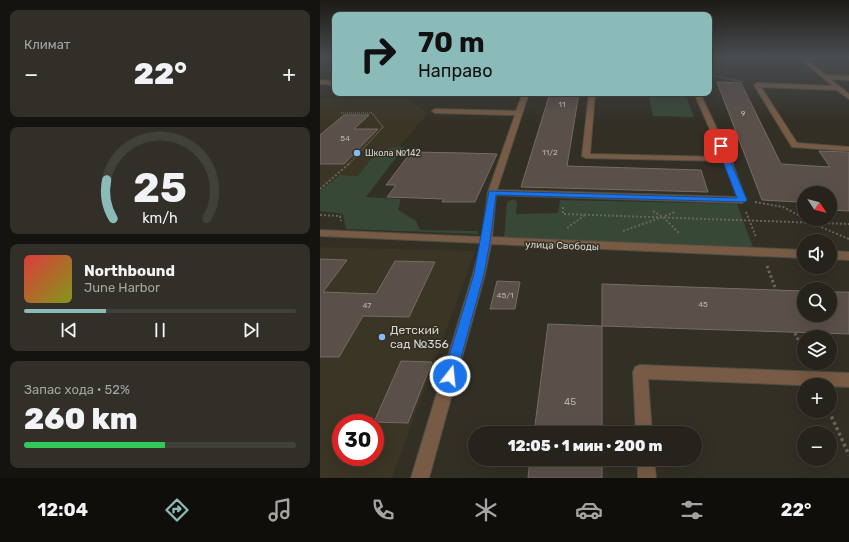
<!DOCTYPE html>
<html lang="ru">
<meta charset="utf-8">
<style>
body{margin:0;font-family:Rubik,sans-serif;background:#322f29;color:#f1f3f6;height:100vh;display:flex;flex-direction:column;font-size:15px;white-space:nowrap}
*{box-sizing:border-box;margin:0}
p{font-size:13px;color:#a4a4a3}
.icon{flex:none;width:22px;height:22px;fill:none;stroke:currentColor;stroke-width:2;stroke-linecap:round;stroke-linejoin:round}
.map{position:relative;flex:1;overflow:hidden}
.drawer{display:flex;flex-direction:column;gap:10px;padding:10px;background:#15130f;width:320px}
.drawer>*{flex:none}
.top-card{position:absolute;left:12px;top:12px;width:380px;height:84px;border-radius:8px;box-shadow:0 4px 16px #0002,0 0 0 1px #42403b;background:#8bbbb9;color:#111;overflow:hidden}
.needle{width:26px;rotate:126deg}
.controls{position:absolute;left:477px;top:186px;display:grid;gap:8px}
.controls a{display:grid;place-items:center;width:40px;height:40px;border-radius:50%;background:#26231c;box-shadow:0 4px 16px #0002,0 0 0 1px #42403b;font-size:20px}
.speed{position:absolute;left:12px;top:414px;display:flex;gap:8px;font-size:20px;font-weight:700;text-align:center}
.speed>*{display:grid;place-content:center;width:52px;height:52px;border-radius:50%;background:#26231c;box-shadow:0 4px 16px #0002,0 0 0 1px #42403b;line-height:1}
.speed .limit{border:6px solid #d22;background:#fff;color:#111}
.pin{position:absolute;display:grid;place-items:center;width:34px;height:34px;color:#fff;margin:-17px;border-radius:8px;box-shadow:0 2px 6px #0006}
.me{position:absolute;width:44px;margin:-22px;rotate:16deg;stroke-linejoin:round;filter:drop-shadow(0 0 3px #0008)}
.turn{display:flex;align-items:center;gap:14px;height:84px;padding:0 20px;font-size:18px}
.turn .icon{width:52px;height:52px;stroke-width:2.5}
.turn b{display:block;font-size:28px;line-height:34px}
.big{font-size:30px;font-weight:800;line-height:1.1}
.drawer .widget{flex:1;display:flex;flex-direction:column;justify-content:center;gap:6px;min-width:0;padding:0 14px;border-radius:8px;background:#322f29}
.drawer .dial{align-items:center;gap:0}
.dial svg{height:104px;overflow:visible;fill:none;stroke:#42403b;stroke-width:7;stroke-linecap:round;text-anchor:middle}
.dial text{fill:#f1f3f6;stroke:none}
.song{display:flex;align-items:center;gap:12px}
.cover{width:48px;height:48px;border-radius:6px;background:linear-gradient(135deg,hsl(0 70% 55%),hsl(70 70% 35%))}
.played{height:4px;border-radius:2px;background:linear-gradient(90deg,#8bbbb9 30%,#42403b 30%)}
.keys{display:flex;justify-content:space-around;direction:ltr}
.heat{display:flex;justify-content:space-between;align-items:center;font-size:22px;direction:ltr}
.charge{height:6px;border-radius:3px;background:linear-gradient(90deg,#34c759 52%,#42403b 0)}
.trip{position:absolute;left:148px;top:426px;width:234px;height:40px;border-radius:20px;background:#26231c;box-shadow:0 4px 16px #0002,0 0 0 1px #42403b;font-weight:800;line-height:40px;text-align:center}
.tabs{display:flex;height:64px;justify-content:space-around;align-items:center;background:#0f0e0b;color:#a4a4a3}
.tabs .icon{width:28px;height:28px}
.tabs .on{color:#8bbbb9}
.tabs b{font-size:18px;color:#f1f3f6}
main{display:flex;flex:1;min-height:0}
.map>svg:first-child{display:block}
.built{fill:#3a3524;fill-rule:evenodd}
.green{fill:#374836}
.building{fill:#5b5049;stroke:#776b64}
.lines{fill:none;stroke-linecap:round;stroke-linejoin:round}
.minor-casing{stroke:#504d43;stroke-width:2}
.path-far3{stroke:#68655c;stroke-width:1.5;stroke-dasharray:1 1;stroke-linecap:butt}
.path-far2{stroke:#68655c;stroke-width:2;stroke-dasharray:2 2;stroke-linecap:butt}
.path-far1{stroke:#68655c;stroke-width:3;stroke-dasharray:2.5 2.5;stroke-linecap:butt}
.path{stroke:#68655c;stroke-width:3.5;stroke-dasharray:3 3;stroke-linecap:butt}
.minor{fill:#775b44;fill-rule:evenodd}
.route{fill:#1a73e8;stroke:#114b97}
.poi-dot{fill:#85bbfb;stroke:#322f25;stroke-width:1.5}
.labels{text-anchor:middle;stroke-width:3;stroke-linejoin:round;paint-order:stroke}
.number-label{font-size:8px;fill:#b8b4ad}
.far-poi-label{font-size:9px;fill:#d7d5ce;stroke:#322f25;text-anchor:start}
.street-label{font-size:10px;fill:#d7d5ce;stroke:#322f25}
.near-number-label{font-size:10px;fill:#b8b4ad}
.near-poi-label{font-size:12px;fill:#d7d5ce;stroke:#322f25;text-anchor:start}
</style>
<main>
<section class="drawer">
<div class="widget"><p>Климат</p>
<div class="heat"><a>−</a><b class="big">22°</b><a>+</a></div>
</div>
<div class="widget dial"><svg viewBox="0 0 100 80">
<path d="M14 69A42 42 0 1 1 86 69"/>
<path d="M14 69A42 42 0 0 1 9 39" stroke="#8bbbb9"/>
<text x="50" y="56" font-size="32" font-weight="700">25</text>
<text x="50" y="72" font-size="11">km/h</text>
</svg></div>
<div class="widget">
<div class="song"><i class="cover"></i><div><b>Northbound</b><p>June Harbor</p></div></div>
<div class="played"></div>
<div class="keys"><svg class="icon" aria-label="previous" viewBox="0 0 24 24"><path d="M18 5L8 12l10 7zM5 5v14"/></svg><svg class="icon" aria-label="pause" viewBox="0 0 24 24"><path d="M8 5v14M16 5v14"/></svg><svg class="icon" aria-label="next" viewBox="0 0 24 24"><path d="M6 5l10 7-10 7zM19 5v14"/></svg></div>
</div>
<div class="widget"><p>Запас хода · 52%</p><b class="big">260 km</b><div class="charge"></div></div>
</section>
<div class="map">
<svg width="529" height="478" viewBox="0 0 529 478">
<rect width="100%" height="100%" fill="#322f25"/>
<!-- built -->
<path class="built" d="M495,64L529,65V76L508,75Z
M0,98L88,99L108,113L40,194L0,193Z
M0,247L155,251L72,478H0ZM21,423H55V457H21Z"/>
<!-- green -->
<path class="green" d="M328,93H365L374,117L333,116Z
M84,147L46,197L81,199L78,210L96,221L100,230L157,231L159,234L26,229L23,214L0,211V191L20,175L38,176C55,155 56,148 84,147Z
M194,199L197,203L196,214L238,213L240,200L417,204L434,250L184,239L187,202Z"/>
<!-- building -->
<path class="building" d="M397,82L421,83L461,164L510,167L499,151L529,152V211L510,210V193H484V208L480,207L478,202L442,200Z
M230,93H259L247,166L381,170L388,192L201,187Z
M24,115H49L34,129H58L24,164H0V135Z
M91,152L145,153L177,154L155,202H122L124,199L67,197L76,185H66Z
M0,259L27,260L3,292L56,294L75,261L115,262L89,317L43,316L19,357H0Z
M177,281L200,282L195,309H170Z
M282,284L484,291V315H510V292H529V334L282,326Z
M228,324L282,326V433H214Z
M81,361L112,362L88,423L54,422Z
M210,459H282V478H208Z"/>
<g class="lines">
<!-- minor casing -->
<g class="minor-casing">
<path id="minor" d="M392,56L529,57V59H486L506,75L529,76V80L510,79L529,94V99L517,90L441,87L477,143L529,147V151L472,147L434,85L437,83L513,86L480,59L394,57Z
M0,80L15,81V85L0,84Z
M203,93H209L177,190L417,197L404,161L266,158L262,156L269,93H275L270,154L402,157L374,93H380L411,159L426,200L422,203L176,195L172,237L484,250V258L171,244L165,274L109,478H91L153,274L161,243L0,236V230L162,237L168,192L195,115L115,113L112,111L115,109L196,111Z
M510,251L529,252V260L510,259Z
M320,365L529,373V387L328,379L332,433H316L313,372L315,367Z
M318,459H334L336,478H318Z"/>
</g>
<!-- path-far3 -->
<path class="path-far3" d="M0,59H15
M389,75L424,82
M21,113H52L63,127L29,164"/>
<!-- path-far2 -->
<path class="path-far2" d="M0,189L30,163
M435,202L463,207L484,218
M243,207V214L529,224
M333,211L343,217L360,234
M426,212L436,237
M0,215L20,216L21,221
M345,216L355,212
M494,224L529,239
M247,228L265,215
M303,231L340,218"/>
<!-- path-far1 -->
<path class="path-far1" d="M447,266L456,290
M475,333L481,346"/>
<!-- path -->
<path class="path" d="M480,345L484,353
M509,411L529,455"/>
<!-- minor -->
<use href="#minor" class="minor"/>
</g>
<!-- sky -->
<linearGradient id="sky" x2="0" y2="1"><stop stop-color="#1c1a14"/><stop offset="0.46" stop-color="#494d51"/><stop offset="1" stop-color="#494d51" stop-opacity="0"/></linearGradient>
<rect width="529" height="123" fill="url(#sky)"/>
<!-- route -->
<path class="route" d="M398,144L404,146L427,200L425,202L176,195L170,242L164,274L136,376L134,380L130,382L125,380L123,376L154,274L169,191L417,198L397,146Z"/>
<!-- markers -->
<g class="poi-dot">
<circle cx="37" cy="153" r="4"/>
<circle cx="62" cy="337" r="4"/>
</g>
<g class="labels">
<!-- number labels -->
<g class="number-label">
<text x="242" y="107">11</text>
<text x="423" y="116">9</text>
<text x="25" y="141">54</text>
<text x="230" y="155">11/2</text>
<text x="185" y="298">45/1</text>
<text x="383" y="307">45</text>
<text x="47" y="308">47</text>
</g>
<!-- far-poi labels -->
<g class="far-poi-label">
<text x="45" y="156">Школа №142</text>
</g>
<!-- street labels -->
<g class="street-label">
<text transform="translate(242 245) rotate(2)" y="4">улица Свободы</text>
</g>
<!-- near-number labels -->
<g class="near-number-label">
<text x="250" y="405">45</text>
</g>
<!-- near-poi labels -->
<g class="near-poi-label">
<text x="70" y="334">Детский<tspan x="70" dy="14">сад №356</tspan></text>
</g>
</g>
</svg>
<div class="controls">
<a><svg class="needle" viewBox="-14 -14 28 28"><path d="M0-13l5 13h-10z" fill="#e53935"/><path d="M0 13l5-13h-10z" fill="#a4a4a3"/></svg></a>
<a><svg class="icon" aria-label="sound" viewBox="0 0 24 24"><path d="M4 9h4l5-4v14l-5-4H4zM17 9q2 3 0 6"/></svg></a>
<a><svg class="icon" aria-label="search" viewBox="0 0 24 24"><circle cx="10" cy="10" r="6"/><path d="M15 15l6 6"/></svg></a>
<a><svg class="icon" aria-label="layers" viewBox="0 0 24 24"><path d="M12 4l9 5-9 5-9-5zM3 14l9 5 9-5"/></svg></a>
<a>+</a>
<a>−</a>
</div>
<div class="speed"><div class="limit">30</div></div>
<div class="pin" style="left:401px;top:146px;background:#d93025"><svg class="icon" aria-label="arrive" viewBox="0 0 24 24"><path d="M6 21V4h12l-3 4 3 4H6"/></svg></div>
<svg class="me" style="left:130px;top:376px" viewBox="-20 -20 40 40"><circle r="17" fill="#1a73e8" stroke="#fff" stroke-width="3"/><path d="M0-11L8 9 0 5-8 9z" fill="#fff"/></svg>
<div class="trip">12:05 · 1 мин · 200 m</div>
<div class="top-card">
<div class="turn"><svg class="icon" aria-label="right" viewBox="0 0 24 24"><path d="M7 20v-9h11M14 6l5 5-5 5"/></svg><div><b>70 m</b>Направо</div></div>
</div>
</div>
</main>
<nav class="tabs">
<b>12:04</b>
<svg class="icon on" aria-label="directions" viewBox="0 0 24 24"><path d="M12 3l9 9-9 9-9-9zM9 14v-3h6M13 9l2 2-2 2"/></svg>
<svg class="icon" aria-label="music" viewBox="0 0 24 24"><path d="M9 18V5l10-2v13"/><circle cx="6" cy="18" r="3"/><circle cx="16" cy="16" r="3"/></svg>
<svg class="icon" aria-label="phone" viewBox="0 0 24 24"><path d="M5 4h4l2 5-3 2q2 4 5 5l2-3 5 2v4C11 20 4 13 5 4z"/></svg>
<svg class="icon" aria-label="climate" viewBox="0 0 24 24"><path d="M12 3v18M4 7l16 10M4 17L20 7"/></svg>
<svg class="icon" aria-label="car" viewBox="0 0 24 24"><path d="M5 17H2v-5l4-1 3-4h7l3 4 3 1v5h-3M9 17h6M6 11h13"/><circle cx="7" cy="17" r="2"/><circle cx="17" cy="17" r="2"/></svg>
<svg class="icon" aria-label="filters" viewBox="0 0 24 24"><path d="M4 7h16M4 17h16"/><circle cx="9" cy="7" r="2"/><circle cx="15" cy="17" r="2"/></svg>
<b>22°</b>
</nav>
